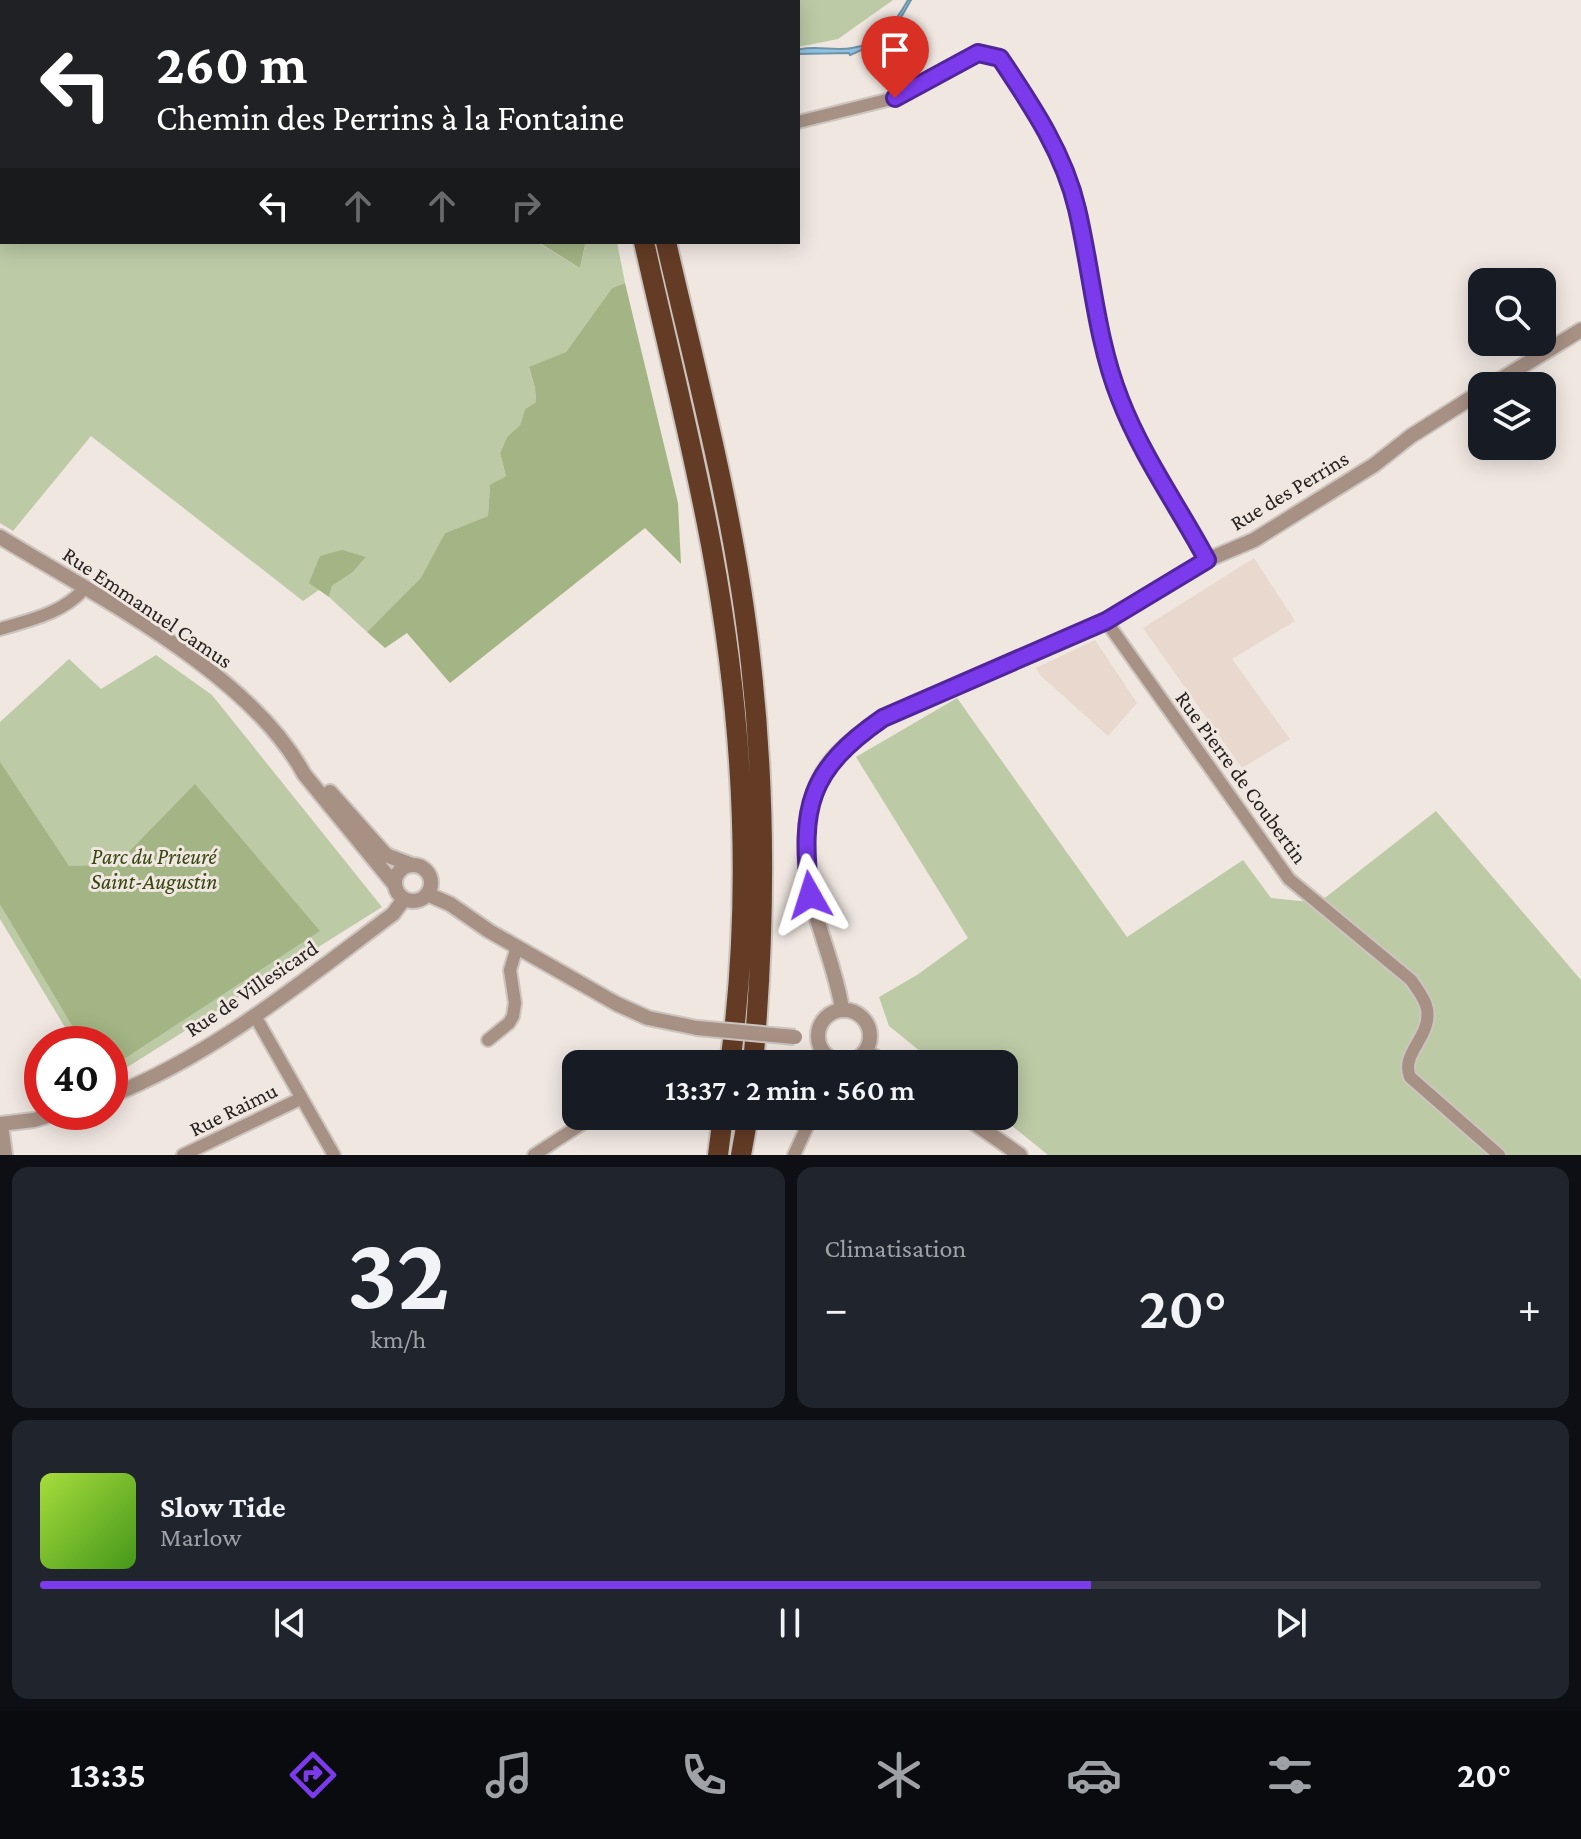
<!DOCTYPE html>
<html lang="fr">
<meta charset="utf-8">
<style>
body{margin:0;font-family:"Crimson Pro",serif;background:#20242c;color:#f1f3f6;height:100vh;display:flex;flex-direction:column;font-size:30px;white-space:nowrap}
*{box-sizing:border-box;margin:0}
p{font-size:26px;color:#9ea1a6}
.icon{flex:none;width:44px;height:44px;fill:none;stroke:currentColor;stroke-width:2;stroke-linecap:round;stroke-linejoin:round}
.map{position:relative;height:1155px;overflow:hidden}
.drawer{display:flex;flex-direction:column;gap:12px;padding:12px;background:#0d0f14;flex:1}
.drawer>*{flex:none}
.banner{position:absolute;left:0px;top:0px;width:800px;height:244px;box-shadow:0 4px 20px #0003;background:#202124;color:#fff;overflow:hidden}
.tools{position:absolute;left:1468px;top:268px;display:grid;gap:16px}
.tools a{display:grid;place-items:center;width:88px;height:88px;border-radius:16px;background:#171b24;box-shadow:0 4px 20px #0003;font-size:40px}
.speed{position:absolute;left:24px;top:1026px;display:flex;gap:16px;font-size:40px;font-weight:700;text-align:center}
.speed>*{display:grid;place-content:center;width:104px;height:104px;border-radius:50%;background:#171b24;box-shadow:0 4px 20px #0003;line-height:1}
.speed .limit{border:12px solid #d22;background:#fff;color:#111}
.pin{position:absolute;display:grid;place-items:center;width:68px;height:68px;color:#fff;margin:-82px -34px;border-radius:50% 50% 50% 0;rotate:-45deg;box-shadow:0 0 8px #0007}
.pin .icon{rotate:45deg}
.me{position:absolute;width:88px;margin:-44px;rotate:354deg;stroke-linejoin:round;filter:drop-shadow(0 0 6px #0008)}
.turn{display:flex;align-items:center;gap:28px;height:168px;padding:0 24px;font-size:36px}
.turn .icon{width:104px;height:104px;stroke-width:2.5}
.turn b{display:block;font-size:56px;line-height:68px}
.lanes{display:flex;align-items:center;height:76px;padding:0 24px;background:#0003;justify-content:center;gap:40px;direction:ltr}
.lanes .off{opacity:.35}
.big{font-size:60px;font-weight:600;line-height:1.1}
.drawer .widget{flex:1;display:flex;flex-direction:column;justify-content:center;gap:12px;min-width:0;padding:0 28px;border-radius:16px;background:#20242c}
.drawer .dial{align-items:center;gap:0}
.dial b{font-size:104px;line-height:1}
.song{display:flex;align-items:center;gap:24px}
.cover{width:96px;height:96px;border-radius:12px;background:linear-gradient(135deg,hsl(80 70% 55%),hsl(100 70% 35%))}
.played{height:8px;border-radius:4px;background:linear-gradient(90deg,#7c3aed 70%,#363941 70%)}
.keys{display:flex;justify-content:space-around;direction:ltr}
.heat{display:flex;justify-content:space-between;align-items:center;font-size:44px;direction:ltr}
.drawer .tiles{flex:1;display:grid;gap:12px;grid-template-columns:1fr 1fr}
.widget:last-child{grid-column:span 2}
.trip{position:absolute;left:562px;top:1050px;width:456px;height:80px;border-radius:16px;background:#171b24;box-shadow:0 4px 20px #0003;font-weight:600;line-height:80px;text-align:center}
.tab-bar{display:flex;height:128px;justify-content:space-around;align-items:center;background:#090b0e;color:#9ea1a6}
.tab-bar .icon{width:56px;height:56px}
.tab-bar .active{color:#7c3aed}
.tab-bar b{font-size:36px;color:#f1f3f6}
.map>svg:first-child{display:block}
.built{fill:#e8d8ce}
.green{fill:#bccaa6}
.forest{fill:#a3b584}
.water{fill:#8fc4e4;stroke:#7093a9;stroke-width:2}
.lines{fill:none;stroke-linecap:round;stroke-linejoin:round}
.minor-casing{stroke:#ccc4be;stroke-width:16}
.tertiary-casing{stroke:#ccc4be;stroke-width:18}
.trunk-casing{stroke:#ccc4be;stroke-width:24}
.minor{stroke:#a79185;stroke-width:12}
.tertiary{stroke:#a79185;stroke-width:14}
.trunk{stroke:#643c25;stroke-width:20}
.tertiary-bridge-casing{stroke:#ccc4be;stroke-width:18;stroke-linecap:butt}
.tertiary-bridge{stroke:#a79185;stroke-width:14}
.route-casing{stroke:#51269a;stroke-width:20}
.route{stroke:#7c3aed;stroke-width:14}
.labels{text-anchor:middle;stroke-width:6;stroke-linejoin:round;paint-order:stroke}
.street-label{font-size:22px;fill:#262220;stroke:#f0e7e1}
.park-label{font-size:22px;font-style:italic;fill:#36460f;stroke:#f0e7e1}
</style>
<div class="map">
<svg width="1581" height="1155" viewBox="0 0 1581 1155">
<rect width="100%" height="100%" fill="#f0e7e1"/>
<!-- built -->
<path class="built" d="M1254,558L1295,621L1232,659L1290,739L1242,768L1143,628Z
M1095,640L1137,703L1108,736L1041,676L1036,668Z"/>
<!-- green -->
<path class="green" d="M0,0H54L2,2V242H537L580,268L585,246L582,242H617L625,283L612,288L566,352L529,368L535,388L536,402L525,409L520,425L507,437L500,453L506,476L490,486L488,516L445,533L422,578L367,632L329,597L332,586L353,572L366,557L303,601L91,436L13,531L0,523Z
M677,0H893L838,39L798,47V2Z
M156,655L212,695L382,907L110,1078V1044H75L0,919V722L69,659L101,689Z
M957,698L1127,937L1243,860L1271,898L1310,902L1326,897L1436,811L1581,980V1155H1048L1000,1116H1004V1064H936L889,1026L879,997L917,975L968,938L856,757Z"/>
<!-- forest -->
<path class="forest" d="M133,0H345L131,2Z
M538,242H582L585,245L580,268Z
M625,283L678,503L681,564L645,528L450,683L407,633L385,648L367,632L421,578L445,533L488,516L490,485L506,476L500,453L507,437L520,425L525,409L536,402L535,388L529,367L566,352L612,288Z
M342,550L366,557L353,572L332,586L329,597L309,583L320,556Z
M0,762L69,866L116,865L195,784L320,931L110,1068V1044H83L0,904Z"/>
<!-- water -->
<path class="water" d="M908,0H911C889,38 892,37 850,55L849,53L798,54V50L801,49C818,46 836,51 852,48C880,44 895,23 908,0Z"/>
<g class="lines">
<!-- minor casing -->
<g class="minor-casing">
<path id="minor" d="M798,122L895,98L978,53L1000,58C1031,106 1064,153 1077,209C1092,272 1096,339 1120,399C1142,456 1179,506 1207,560
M1106,621L1289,879L1411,980C1417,989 1425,998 1427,1009C1432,1037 1400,1053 1410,1077L1499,1155
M0,629C30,620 63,613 84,589
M255,1016L334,1155
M488,1040L509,1023L513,1016L515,1003L510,970L517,947
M836,1064L838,1062
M2,1124L6,1155
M183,1155L300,1099
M534,1155L594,1116
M794,1155L812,1116"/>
</g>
<!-- tertiary casing -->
<g class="tertiary-casing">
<path id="tertiary" d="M1490,386L1581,330
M0,537C96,596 250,673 304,774L395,885
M330,792L386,855L412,865
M395 883a18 18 0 1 1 36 0a18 18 0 1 1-36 0Z
M427,894L450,904L489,931L617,1004L648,1018L697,1028
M842,1009C836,970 820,935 811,897C801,855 802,796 831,761C846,743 864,731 883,718L1106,621L1207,560L1254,540L1374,465L1411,436L1482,391
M818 1036a26 26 0 1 1 52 0a26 26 0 1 1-52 0Z
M866,1051L886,1064
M110,1096C214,1055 304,980 393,914L404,899
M964,1116L1020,1155
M0,1124L34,1120L60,1112"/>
</g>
<!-- trunk casing -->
<g class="trunk-casing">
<path id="trunk" d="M592,0L593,2
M614,0V2
M644,242C667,345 693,447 712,550C743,718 753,895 730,1064
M666,242C698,381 736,522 751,664C766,797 765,931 753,1064
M718,1155L723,1116
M741,1155L748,1116"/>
</g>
<!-- minor -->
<use href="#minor" class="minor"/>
<!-- tertiary -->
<use href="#tertiary" class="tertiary"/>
<!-- trunk -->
<use href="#trunk" class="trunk"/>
<!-- tertiary-bridge casing -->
<g class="tertiary-bridge-casing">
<path id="tertiary-bridge" d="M697,1028L795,1037"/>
</g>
<!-- tertiary-bridge -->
<use href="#tertiary-bridge" class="tertiary-bridge"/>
</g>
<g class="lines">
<!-- route casing -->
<g class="route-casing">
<path id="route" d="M810,895C800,807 808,770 883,718L1106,621L1207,560C1178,506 1142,456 1120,399C1096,339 1092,272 1077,209C1064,153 1032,106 1000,58L978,53L895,98"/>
</g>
<!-- route -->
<use href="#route" class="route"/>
</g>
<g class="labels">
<!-- street labels -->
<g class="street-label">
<text transform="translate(1289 490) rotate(-31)" y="8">Rue des Perrins</text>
<text transform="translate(148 607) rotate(34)" y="8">Rue Emmanuel Camus</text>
<text transform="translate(1242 777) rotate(54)" y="8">Rue Pierre de Coubertin</text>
<text transform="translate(251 988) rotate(-34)" y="8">Rue de Villesicard</text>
<text transform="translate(233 1109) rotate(-26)" y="8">Rue Raimu</text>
</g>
<!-- park labels -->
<g class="park-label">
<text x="154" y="864">Parc du Prieuré<tspan x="154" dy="25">Saint-Augustin</tspan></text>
</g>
</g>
</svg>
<div class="tools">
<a><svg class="icon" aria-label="search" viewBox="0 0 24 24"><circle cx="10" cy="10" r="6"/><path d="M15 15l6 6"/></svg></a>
<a><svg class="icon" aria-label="layers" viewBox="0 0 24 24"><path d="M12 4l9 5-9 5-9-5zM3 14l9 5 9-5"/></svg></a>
</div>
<div class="speed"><div class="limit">40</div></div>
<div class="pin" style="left:895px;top:98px;background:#d93025"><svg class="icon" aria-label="arrive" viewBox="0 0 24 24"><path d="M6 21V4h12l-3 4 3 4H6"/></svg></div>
<svg class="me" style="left:810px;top:895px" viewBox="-20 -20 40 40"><path d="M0-17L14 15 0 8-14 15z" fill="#7c3aed" stroke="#fff" stroke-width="4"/></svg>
<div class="trip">13:37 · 2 min · 560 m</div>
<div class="banner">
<div class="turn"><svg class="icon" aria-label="left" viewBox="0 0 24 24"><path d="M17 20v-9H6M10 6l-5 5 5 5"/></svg><div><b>260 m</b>Chemin des Perrins à la Fontaine</div></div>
<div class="lanes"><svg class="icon" aria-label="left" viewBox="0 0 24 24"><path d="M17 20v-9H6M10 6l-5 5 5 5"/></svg><svg class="icon off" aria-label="ahead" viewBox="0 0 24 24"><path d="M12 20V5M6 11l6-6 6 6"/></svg><svg class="icon off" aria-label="ahead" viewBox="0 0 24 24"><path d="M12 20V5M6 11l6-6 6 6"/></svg><svg class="icon off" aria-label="right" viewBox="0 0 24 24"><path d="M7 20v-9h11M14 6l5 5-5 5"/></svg></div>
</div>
</div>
<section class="drawer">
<div class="tiles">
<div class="widget dial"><b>32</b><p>km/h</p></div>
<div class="widget"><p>Climatisation</p>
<div class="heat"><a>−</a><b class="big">20°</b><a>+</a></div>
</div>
<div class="widget">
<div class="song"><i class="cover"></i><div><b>Slow Tide</b><p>Marlow</p></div></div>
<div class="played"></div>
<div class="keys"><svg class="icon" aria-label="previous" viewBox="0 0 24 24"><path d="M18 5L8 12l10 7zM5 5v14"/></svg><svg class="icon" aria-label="pause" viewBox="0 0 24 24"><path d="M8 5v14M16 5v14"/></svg><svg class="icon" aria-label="next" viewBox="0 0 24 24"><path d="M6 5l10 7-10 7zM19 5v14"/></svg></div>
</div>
</div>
</section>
<nav class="tab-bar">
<b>13:35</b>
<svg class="icon active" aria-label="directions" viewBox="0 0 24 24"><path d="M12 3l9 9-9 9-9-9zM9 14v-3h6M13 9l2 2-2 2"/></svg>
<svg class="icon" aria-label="music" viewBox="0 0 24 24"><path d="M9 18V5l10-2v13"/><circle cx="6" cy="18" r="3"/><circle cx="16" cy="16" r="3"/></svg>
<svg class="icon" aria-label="phone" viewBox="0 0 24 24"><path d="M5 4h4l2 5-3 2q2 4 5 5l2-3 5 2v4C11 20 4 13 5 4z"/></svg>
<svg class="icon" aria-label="climate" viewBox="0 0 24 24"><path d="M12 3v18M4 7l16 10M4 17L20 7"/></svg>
<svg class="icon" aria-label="car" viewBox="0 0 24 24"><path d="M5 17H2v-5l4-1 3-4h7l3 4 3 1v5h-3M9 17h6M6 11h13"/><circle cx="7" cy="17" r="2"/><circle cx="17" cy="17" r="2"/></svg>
<svg class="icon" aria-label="filters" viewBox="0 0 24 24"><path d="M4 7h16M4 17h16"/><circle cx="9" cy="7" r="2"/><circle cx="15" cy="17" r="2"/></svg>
<b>20°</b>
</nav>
